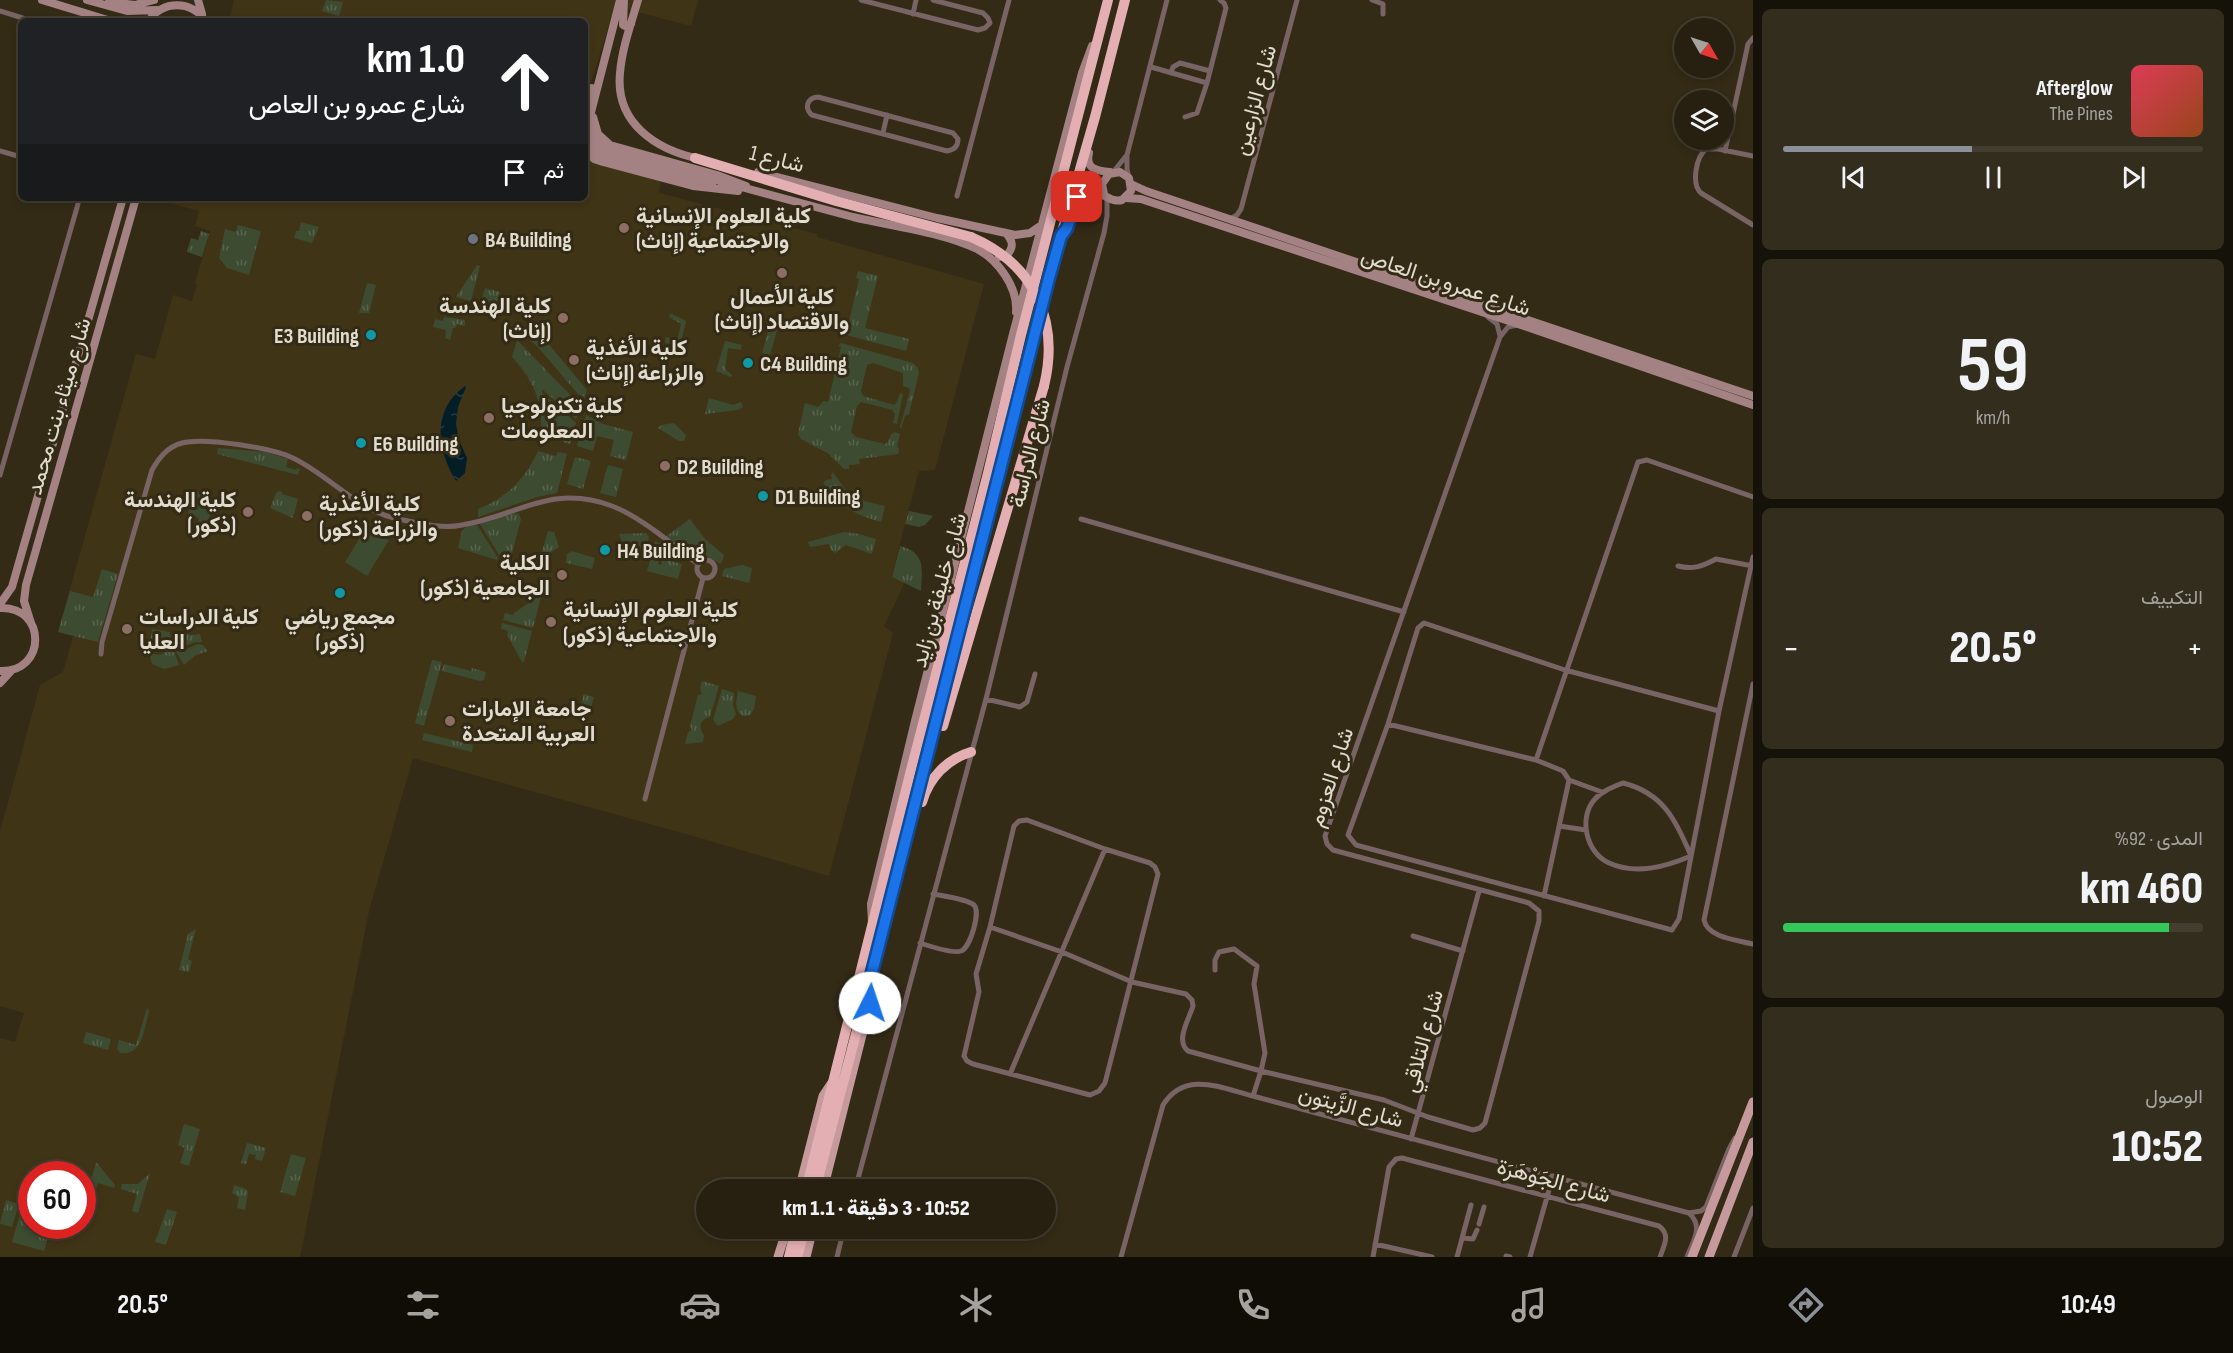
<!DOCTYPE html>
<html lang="ar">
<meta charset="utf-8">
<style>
body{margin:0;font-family:"Sofia Sans Condensed",Vazirmatn,sans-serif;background:#332d1e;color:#f1f3f6;direction:rtl;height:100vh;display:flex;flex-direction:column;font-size:22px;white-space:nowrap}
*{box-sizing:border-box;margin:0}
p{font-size:20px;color:#a4a39f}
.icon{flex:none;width:33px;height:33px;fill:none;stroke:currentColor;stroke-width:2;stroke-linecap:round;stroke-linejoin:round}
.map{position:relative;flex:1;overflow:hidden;direction:ltr}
.details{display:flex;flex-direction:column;gap:9px;padding:9px;background:#151209;width:480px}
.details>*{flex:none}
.hud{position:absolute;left:18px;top:18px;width:570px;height:183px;border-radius:9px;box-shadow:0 3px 9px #0003,0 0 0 2px #433e30;direction:rtl;background:#202124;color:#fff;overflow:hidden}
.needle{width:39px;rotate:129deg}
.tools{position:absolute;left:1674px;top:18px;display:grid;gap:12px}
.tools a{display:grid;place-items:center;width:60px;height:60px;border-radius:50%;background:#272010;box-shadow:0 3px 9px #0003,0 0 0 2px #433e30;font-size:30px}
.speed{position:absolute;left:18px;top:1161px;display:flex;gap:12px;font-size:30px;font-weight:700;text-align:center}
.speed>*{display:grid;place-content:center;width:78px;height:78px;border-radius:50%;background:#272010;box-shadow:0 3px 9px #0003,0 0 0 2px #433e30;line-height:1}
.speed .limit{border:9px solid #d22;background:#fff;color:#111}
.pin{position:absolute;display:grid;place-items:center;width:51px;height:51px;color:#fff;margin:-26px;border-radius:12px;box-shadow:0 3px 9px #0006}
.me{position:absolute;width:66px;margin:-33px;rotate:4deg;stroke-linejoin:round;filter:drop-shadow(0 0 4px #0008)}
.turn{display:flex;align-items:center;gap:21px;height:126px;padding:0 24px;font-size:27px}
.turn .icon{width:78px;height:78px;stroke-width:2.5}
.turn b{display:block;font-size:42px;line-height:51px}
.then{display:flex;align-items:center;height:57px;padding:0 24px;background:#0003;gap:12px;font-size:22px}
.big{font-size:45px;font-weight:800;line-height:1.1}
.details .widget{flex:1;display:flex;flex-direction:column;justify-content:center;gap:9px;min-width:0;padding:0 21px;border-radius:9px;background:#332d1e}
.details .dial{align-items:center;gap:0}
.dial b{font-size:78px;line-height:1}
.song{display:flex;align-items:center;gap:18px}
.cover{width:72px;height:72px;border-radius:9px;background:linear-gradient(135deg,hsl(350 70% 55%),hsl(20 70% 35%))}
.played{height:6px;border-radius:3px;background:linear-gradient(90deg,#8c9099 45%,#433e30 45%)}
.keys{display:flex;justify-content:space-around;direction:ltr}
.heat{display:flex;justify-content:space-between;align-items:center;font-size:33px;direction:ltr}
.charge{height:9px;border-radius:4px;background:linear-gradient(90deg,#34c759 92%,#433e30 0)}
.trip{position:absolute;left:696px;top:1179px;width:360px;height:60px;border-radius:30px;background:#272010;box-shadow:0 3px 9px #0003,0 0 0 2px #433e30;font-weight:800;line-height:60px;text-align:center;direction:rtl}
.tab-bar{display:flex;height:96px;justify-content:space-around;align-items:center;background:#100d06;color:#a4a39f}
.tab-bar .icon{width:42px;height:42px}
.tab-bar .current{color:#8c9099}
.tab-bar b{font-size:27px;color:#f1f3f6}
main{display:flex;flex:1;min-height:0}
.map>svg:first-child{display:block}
.built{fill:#403417;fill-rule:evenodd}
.grass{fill:url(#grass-tufts)}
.park{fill:#3d4b31}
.water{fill:url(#water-ripples)}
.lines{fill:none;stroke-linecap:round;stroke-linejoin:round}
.street{stroke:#796465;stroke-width:5}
.secondary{stroke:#a48284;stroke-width:8}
.primary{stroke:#c69a9d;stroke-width:9}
.highway{stroke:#e4afb3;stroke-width:10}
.highway-bridge{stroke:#e4afb3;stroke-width:10}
.route-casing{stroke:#114b97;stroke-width:15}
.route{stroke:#1a73e8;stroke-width:10}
.education-dot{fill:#8d6e63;stroke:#342b16;stroke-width:2}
.worship-dot{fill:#6b7280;stroke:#342b16;stroke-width:2}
.culture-dot{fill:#0f9aa8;stroke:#342b16;stroke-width:2}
.labels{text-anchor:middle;stroke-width:6;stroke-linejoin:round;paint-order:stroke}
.street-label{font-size:22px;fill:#e2dccf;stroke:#342b16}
.poi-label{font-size:22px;font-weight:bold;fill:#e2dccf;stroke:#342b16;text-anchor:start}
</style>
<main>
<section class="details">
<div class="widget">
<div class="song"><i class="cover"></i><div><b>Afterglow</b><p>The Pines</p></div></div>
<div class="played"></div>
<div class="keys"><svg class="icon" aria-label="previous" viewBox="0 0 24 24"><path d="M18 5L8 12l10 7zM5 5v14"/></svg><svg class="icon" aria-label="pause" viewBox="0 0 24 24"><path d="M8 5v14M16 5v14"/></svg><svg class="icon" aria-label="next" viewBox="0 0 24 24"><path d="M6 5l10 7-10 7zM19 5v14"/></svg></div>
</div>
<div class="widget dial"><b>59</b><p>km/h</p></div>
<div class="widget"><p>التكييف</p>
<div class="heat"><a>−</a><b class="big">20.5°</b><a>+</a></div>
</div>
<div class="widget"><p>المدى · 92%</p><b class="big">460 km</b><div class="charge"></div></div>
<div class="widget"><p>الوصول</p><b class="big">10:52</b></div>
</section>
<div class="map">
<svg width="1753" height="1257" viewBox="0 0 1753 1257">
<defs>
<pattern id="grass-tufts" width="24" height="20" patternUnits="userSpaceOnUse" patternTransform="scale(1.5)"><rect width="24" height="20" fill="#3d4b31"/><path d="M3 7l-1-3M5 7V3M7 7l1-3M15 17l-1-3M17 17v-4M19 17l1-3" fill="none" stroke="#59644e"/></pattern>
<pattern id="water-ripples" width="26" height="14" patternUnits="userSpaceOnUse" patternTransform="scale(1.5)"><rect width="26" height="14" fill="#031e27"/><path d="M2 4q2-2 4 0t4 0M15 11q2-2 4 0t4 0" fill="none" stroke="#273e45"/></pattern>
</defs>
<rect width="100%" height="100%" fill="#342b16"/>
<!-- built -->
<path class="built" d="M234,0H698L691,26L615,6L585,101V21H236L237,17L230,16Z
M585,157L588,161L661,181L659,193L817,234V237L984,284L935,470L919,471L903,531L892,576L905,582L884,626L893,633L829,876L707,840L413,758L369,911L300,1257H0V1038L15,1042L24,1013L0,1006V832L40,685L63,672L73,636L58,632L136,354L155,359L173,295L192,301L197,284L195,283L210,231L195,226L199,211L152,198H585ZM32,1174H82V1226H32Z"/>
<!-- grass -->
<path class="grass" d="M326,0L343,2L339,16L322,11Z
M301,222L319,227L312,243L294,238L296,231H299Z
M238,225L261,231L249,275L227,268L219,258L225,229L236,232Z
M201,231L209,234L202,257L187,252L191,238L198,240Z
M477,265L480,266L471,301L456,297Z
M858,271L878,276L865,328L909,339L906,351L843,334L842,329L847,330L859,279L856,278Z
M367,283L376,285L369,313H359Z
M485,288L500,292L495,312L479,308Z
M670,313L686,321L680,346L665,343L666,337L677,340L681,324L669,317Z
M444,317L465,320V326L457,324L455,328H453L450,340L445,338L446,330L433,327L435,319L443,321Z
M770,325L778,327L770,355L762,353Z
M525,326L541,335L587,390L585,397L578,394L537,346L524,335Z
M517,340L577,402L574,406L579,410L576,419L542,389V393L576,423L570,444L563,442V438L559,437V435L541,430C542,399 533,380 512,357Z
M725,341L742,345L741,350L728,348L725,369L732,375L731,377L716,371Z
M841,343L913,363L918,368L919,373L909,414L905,416L901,429L900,427L910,391L909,388L903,386V373L873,363L867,365L861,391L863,396L894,405L897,402L900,393L903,394L897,424L893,423L895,414L893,410L861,402L857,406L851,432L856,437L885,444L888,442L891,434L895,432L900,434L897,446L899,449L898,454L859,459L860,464L849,465V469H844L829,454L801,439L798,434L805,403L818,407L823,401L828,402L841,347L838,346Z
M709,398L733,405L741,402L743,407L738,410L705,414Z
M586,415L603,424L633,432L626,460L610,456L614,440L597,436L593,451L577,446Z
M674,423L686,435L684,441H679L658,428L661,425Z
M218,448L266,452L288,459L286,467L296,470L297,468L300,469L298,475L217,454Z
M538,451L556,456L558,452L567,454L557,493L537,497L478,517V509C507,498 525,479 538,451Z
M575,457L591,461L583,489L567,484Z
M608,465L623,469L616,497L600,493Z
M833,472L851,498L885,506L881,522C849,513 845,507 823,483L826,480L832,479L831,475Z
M194,491L204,493L201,507L211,510L209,521L213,522L209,534L197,531L199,519L196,516L188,513Z
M279,491L282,492V494L298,499L293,518L270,508L276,493Z
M909,511L933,516L925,525L919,527L905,524Z
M514,513L519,514L521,519L510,561L501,558L480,524Z
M690,519L705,539L724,555L721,564L696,551L692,556L665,537Z
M477,525L498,558L497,560L458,548L462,531L466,527Z
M548,531L554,532L559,547L545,556L541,555Z
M844,532L859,534L876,539L872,554L846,545L835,553L831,550L829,544L810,547L808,542Z
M646,533L649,537L646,550L622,542L619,534Z
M655,541L667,547L669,546L683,556L682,560L652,552Z
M900,546C926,553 922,568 921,591L892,577Z
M572,551L595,558L592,569L566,563L567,554Z
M651,557L659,559L658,564L661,565L662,559L682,564L678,579L647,571Z
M742,565L752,568L749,583L722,576L724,569Z
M102,569L118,574L98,642L58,632L70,591L93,597Z
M539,596L541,597L533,628L503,620L505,613L513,615L514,613Z
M502,623L532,631L524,662H522L507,635L508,631L501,629Z
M152,629L170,632L172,647L158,651L149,650Z
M173,632L191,635L200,634L202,642C191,641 184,649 174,646Z
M198,644L203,645L208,651L196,655L184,665L175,650L182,651Z
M173,649L179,665L164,669L152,664L149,653L159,655Z
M432,660L442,662L424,726L415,723Z
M444,664L471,671L472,668L486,672L484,680L480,681L442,671Z
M702,681L719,686L710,717C700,719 698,728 704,735L703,742L685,744L688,732L692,730L690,726L698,695L702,694L700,690Z
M722,689L734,693L733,705L736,714L733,719L718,726L713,720Z
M738,691L756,696L754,709L750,715L743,716L738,712L736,704Z
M584,694L594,697L589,714L586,717L578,716Z
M424,733L473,745L472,752L422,740Z
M196,929L188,959L192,961L189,972L179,970L188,934Z
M147,1008L149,1011C144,1029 143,1056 120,1053L117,1049L119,1040L136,1045Z
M86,1032L111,1039L108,1050L83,1043Z
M184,1124L200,1129L189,1166L180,1163L185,1148L178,1145Z
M247,1143L266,1148L262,1161L255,1159L256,1155L249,1154L246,1164L241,1163Z
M291,1154L306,1158L295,1196L280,1192Z
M96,1162L115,1185L114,1188L98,1183L93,1199L84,1196L86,1190L83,1189L84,1174L92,1177Z
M150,1173L138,1213L132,1211L137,1194L121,1189L122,1184H138Z
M234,1185L246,1189L248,1192L245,1210L237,1208L239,1197L232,1193Z
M26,1193L31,1195L32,1226H51L44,1251L12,1242Z
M6,1200L19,1204L12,1227L0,1224Z
M167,1209L177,1212L166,1245L155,1242Z"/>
<!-- park -->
<path class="park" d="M367,526L389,540L367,576L345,562Z"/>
<!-- water -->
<path class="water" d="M465,386L466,387L458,407L456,424L459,440L467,458L465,473L456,481C437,450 431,410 465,386Z"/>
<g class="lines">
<!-- street -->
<path class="street" d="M861,0L978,30L985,28L990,23L988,18L983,13L933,0
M1372,0L1383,4V14
M0,11L32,21
M913,14L916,0
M1151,67L1207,83
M1171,73L1173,67L1180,63L1210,71
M818,97L953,133L958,139C958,146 954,150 947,151L812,115C804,108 807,98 818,97Z
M1185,117L1197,113L1207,83L1226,8L1224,3L1220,0
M883,133L887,115
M0,151L21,157
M1725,151L1748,44L1753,38
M1753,156L1718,149H1706C1696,157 1691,184 1701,193L1753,225
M1114,171L1126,156
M1129,178L1127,169V155L1167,0
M957,196L1009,0
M1230,219L1237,215L1241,209L1297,0
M1488,317L1497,324L1500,336
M0,475L78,204L77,198
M1081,519L1404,612
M697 569a9 9 0 1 1 18 0a9 9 0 1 1-18 0Z
M1678,566C1693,570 1703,566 1716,559L1753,566
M101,654L102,642L152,470C159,458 167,447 182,443C205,437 272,448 293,458C332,477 359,513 403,520C422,524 443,529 462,525C518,516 551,483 612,506C641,517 673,545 698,564
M1753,684L1704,920C1708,938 1737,940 1753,944
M986,699L1020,707L1027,702L1035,674
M1719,711L1565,670L1424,623L1418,628L1388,724L1348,835L1356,845L1672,930L1679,919L1719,711L1753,557
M1388,724L1536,760L1563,771L1569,780L1544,896
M1536,760L1638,462L1647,460L1753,497
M1569,780L1602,792
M1623,783C1663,793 1676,820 1691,856C1665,867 1636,875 1609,863C1586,853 1578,817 1595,799C1602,791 1613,787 1623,783Z
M645,799L703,578
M1027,820L1105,849L1150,863L1155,867L1158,874L1105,1083L1099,1091L1090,1095L973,1064L967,1061L964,1056L979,992L976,974L990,927L1014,826L1019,821Z
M1559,826L1586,830
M990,927L1062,952L1132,982L1186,994L1192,1000L1193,1006C1189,1019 1175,1041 1188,1051L1261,1071L1253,1096
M1413,936L1463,951
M920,943C929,946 953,954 961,951C970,948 981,912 974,905C967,899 943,896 933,894
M1215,970V960L1219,952L1234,949L1257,966L1254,984L1265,1053L1261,1071L1384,1100L1428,1117L1473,1130L1480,1128L1485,1123L1539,921V911L1529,903L1333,850L1327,844L1325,836L1500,337L1508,327L1517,325
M1010,1074L1105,849
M1411,1139L1479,891
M855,1190L986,699L1067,367L1104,233L1107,216V197
M1479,1224L1484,1207
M1462,1238L1473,1239L1477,1230
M1375,1244L1432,1257
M1506,1256L1510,1257
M837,1257L844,1228
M1121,1257L1163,1105C1185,1070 1221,1088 1253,1096L1689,1213L1701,1211L1706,1207L1729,1149L1735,1138
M1373,1257L1389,1167L1396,1159L1402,1158L1659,1226C1671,1235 1664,1245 1660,1257
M1457,1257L1471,1205
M1530,1257L1553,1176
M1687,1257C1693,1241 1704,1227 1689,1213
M1734,1257L1753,1208"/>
<!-- secondary -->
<path class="secondary" d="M42,0L111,21
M87,0L127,11L157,10
M198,0L202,14
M620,0L589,120C589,136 596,146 611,152C692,173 772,196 853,217C891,226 942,232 977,249C998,260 1018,287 1016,312
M624,0L623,25L627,27L631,24
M638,0C631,24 622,48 620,73C615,123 656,150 700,159
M109,2L135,5L154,0
M149,21C161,0 193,0 205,21
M585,112L592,88
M593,117L598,134L610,145L717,175L746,186
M585,134L592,148L600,155L712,184
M585,150L594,159L603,162L693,186L738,191
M1089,153C1085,169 1097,171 1110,172
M758,172L937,218L1015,235L1030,233L1043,224
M1131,184L1146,191L1753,396
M1126,198L1141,199L1527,327L1753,405
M1073,204C1089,169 1102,205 1122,200L1131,191L1129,178L1120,172L1109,174L1102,184L1104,194
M999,257L1007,255C1014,247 1013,241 1006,233
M0,604L12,587L123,198
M0,608C47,606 47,673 0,671
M31,623L24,601L26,585L136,198
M0,683L11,671
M872,923L871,904L915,721L1013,334L1082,73L1092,46"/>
<!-- primary -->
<path class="primary" d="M799,1190L823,1096L831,1084
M823,1190L869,1007L870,988
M778,1257L787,1228
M806,1257L813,1228
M1692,1257L1753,1102
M1709,1257L1753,1142"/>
<!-- highway -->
<path class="highway" d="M695,158L836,201L971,237
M943,726L1044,386
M922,802C929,778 947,759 971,752
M806,1190L910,774L988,473L1021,335L1108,0
M815,1190L869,984L1049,277L1095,117L1125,0
M789,1257L796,1228
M797,1257L805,1228"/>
<!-- highway-bridge -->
<path class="highway-bridge" d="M971,237C1034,264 1060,320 1044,386"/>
</g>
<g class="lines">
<!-- route casing -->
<g class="route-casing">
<path id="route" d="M870,1003L869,984L1049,278L1061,236L1067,228L1077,197"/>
</g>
<!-- route -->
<use href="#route" class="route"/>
</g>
<!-- markers -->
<g class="education-dot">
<circle cx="624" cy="228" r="6"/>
<circle cx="782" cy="273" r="6"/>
<circle cx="563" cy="318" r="6"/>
<circle cx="574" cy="360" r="6"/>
<circle cx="489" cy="418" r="6"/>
<circle cx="665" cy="466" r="6"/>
<circle cx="248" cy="512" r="6"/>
<circle cx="307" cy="516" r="6"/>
<circle cx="562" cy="575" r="6"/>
<circle cx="551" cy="622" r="6"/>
<circle cx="127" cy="629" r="6"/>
<circle cx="450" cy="721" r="6"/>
</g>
<circle class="worship-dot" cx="473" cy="239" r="6"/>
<g class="culture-dot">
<circle cx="371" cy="335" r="6"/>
<circle cx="748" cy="363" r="6"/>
<circle cx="361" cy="443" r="6"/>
<circle cx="763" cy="496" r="6"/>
<circle cx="605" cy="550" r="6"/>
<circle cx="340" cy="593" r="6"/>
</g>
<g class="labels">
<!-- street labels -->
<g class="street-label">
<text transform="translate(1254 100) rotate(-75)" y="8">شارع الزارعين</text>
<text transform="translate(777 158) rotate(14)" y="8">شارع 1</text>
<text transform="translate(1446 281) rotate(18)" y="8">شارع عمرو بن العاص</text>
<text transform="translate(58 406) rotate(-74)" y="8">شارع ميثاء بنت محمد</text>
<text transform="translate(1029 453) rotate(-76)" y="8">شارع الدراسة</text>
<text transform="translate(938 590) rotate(-75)" y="8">شارع خليفة بن زايد</text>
<text transform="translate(1330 777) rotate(-72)" y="8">شارع العزوم</text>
<text transform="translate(1422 1041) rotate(-75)" y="8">شارع التلاقي</text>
<text transform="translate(1351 1106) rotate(15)" y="8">شارع الزَّيتون</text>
<text transform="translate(1554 1180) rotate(15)" y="8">شارع الجَوْهَرَة</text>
</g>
<!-- poi labels -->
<g class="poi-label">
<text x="636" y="223">كلية العلوم الإنسانية<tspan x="636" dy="25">والاجتماعية (إناث)</tspan></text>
<text x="485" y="247">B4 Building</text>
<text x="782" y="304" text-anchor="middle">كلية الأعمال<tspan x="782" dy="25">والاقتصاد (إناث)</tspan></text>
<text x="551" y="313" text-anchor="end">كلية الهندسة<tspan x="551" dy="25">(إناث)</tspan></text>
<text x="359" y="343" text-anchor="end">E3 Building</text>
<text x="586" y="355">كلية الأغذية<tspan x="586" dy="25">والزراعة (إناث)</tspan></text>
<text x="760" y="371">C4 Building</text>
<text x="501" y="413">كلية تكنولوجيا<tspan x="501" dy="25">المعلومات</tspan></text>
<text x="373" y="451">E6 Building</text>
<text x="677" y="474">D2 Building</text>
<text x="775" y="504">D1 Building</text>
<text x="236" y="507" text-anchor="end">كلية الهندسة<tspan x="236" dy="25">(ذكور)</tspan></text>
<text x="319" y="511">كلية الأغذية<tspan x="319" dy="25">والزراعة (ذكور)</tspan></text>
<text x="617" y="558">H4 Building</text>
<text x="550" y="570" text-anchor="end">الكلية<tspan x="550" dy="25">الجامعية (ذكور)</tspan></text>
<text x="563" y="617">كلية العلوم الإنسانية<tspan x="563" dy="25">والاجتماعية (ذكور)</tspan></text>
<text x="139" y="624">كلية الدراسات<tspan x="139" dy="25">العليا</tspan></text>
<text x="340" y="624" text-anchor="middle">مجمع رياضي<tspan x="340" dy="25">(ذكور)</tspan></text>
<text x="462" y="716">جامعة الإمارات<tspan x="462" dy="25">العربية المتحدة</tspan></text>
</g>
</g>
</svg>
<div class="tools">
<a><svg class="needle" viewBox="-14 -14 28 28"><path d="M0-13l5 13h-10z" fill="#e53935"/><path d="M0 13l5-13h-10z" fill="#a4a39f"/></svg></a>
<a><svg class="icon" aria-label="layers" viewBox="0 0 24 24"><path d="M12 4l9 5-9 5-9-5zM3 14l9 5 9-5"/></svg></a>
</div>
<div class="speed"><div class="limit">60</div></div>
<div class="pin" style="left:1077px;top:197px;background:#d93025"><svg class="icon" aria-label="arrive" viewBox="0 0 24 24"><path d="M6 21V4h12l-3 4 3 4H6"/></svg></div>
<svg class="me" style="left:870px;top:1003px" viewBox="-20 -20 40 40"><circle r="19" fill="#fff"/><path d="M0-13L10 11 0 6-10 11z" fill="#1a73e8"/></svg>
<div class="trip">10:52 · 3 دقيقة · 1.1 km</div>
<div class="hud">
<div class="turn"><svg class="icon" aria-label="ahead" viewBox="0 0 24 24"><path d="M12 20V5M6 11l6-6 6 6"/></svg><div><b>1.0 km</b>شارع عمرو بن العاص</div></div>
<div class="then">ثم<svg class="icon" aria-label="arrive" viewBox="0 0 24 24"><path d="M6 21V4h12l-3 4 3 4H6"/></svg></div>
</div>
</div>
</main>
<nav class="tab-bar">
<b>10:49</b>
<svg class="icon current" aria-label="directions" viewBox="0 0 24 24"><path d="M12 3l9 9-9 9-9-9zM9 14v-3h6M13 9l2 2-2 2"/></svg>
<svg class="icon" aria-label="music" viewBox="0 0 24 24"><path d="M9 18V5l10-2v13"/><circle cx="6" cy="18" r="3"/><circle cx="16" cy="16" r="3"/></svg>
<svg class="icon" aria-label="phone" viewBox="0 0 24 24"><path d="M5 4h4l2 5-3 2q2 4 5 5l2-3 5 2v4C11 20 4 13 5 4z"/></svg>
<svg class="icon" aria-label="climate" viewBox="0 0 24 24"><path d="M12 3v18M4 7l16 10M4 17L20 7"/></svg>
<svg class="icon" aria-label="car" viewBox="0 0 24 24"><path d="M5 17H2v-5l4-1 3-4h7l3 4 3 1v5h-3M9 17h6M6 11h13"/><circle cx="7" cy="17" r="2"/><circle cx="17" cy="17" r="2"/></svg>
<svg class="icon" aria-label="filters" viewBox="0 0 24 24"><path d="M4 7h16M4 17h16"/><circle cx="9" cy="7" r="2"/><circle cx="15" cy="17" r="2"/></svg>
<b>20.5°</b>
</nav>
